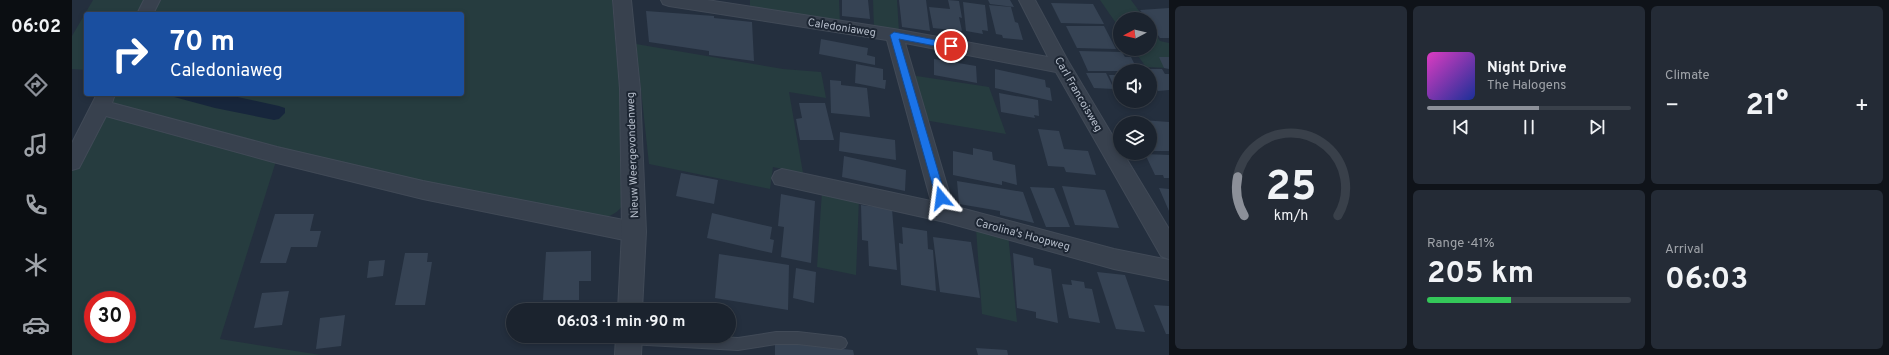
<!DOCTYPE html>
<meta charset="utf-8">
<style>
body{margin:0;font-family:Overpass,sans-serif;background:#242b36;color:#f1f3f6;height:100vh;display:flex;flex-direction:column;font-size:15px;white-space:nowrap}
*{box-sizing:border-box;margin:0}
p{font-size:13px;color:#a0a4aa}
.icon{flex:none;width:22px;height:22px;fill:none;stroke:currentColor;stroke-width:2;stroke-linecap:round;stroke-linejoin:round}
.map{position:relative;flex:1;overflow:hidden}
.drawer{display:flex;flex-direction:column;gap:6px;padding:6px;background:#0f1319;width:720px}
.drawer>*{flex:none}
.hud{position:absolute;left:12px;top:12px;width:380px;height:84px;border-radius:4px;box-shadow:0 2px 6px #0003,0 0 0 1px #39404a;background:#1a4fa0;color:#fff;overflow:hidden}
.needle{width:26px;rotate:263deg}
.controls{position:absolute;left:1041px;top:12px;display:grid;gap:8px}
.controls a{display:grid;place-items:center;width:44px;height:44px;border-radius:50%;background:#1b232e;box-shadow:0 2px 6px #0003,0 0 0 1px #39404a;font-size:20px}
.speed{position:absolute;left:12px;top:291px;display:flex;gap:8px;font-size:20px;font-weight:700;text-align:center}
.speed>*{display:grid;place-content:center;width:52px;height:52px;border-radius:50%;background:#1b232e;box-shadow:0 2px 6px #0003,0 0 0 1px #39404a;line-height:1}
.speed .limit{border:6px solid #d22;background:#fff;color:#111}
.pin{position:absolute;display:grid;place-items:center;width:34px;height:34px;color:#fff;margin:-17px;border:2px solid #fff;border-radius:50%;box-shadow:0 1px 4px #0007}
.me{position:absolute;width:44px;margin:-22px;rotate:344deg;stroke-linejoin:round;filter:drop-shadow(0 0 3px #0008)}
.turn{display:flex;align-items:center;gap:14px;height:84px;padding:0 20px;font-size:18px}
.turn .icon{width:52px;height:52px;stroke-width:2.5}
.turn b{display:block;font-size:28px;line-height:34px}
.big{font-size:30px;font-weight:700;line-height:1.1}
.drawer .card{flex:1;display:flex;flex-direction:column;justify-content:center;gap:6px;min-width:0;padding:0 14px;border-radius:6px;background:#242b36}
.drawer .dial{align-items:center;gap:0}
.dial svg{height:104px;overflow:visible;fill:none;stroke:#39404a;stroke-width:7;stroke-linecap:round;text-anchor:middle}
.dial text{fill:#f1f3f6;stroke:none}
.song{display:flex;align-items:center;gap:12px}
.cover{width:48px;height:48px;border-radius:6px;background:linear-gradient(135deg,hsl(310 70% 55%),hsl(230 70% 35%))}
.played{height:4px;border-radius:2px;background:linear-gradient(90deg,#8c9099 55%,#39404a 55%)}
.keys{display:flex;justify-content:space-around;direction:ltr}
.heat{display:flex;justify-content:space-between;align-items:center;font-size:22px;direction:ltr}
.charge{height:6px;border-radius:3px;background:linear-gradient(90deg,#34c759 41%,#39404a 0)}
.drawer .tiles{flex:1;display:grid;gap:6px;grid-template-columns:repeat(3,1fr)}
.card:first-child{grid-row:span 2}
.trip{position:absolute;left:434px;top:303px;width:230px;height:40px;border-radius:20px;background:#1b232e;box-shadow:0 2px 6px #0003,0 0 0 1px #39404a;font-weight:700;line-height:40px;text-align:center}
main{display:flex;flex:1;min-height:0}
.tabs{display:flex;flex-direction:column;width:72px;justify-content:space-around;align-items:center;background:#0b0e12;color:#a0a4aa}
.tabs .icon{width:28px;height:28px}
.tabs .selected{color:#8c9099}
.tabs b{font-size:18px;color:#f1f3f6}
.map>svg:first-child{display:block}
.green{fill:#263c3f;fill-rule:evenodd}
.water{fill:#17263c}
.building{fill:#364354}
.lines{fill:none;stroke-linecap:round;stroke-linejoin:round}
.service-casing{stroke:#414a57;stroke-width:2}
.minor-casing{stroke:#414a57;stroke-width:2}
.tertiary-casing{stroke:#414a57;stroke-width:2}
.service{fill:#38414e;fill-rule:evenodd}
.minor{fill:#38414e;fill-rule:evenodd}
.tertiary{fill:#38414e;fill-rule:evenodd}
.route{fill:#1a73e8;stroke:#114b97}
.labels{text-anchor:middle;stroke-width:4;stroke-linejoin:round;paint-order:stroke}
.street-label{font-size:11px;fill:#b4bcc9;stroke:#1d2633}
</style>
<main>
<nav class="tabs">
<b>06:02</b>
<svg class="icon selected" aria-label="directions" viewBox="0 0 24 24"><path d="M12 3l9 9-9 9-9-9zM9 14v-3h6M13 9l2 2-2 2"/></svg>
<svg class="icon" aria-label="music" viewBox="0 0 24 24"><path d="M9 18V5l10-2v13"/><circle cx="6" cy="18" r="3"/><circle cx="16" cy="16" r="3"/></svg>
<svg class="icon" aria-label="phone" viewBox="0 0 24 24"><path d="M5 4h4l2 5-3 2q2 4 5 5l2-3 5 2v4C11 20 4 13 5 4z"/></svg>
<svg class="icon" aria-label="climate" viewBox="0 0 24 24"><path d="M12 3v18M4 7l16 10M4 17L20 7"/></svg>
<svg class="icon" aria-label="car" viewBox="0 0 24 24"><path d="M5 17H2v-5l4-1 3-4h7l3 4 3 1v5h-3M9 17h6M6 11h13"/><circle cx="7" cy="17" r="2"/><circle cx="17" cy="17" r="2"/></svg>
</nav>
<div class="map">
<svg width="1097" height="355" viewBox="0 0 1097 355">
<rect width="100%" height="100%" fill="#242f3e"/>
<!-- green -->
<path class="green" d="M21,0H77L70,14H14V70L0,69V36Z
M84,0H540L549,109L552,204C545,213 540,216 528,219L357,185L46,106L40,102V94H390V14H78Z
M678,0H767L768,24L678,8Z
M801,0H825L827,32L802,29Z
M1028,0H1059L1073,19H1048V29Z
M1078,27L1088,41L1097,43V68L1074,67L1061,49H1078Z
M564,44L711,69L749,72L754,98L717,92L731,173L701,167L698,189L577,164Z
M838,75L917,87L934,134L852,120Z
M36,112L205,158L148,339L249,355H0V168ZM21,300H55V334H21Z
M750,191L787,198L784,275L745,267Z
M904,228L936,234L945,322L910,314Z"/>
<!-- water -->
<path class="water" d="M91,94H152L207,106L213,108V113L207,119L202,120L143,108Z"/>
<!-- building -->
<path class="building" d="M770,0H796L798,19L770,16Z
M827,0H854L858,31L830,27Z
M876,0L887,1L890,18L887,17L890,31L861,28L857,7L878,9Z
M916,0H938L942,7L918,4Z
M891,2L913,5L916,31L910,30L911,34L894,31Z
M979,3L1021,4L1032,24L989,23Z
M917,5L939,7L943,22L946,23L951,40L931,38L930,35L924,34Z
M1097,8V38H1088L1078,24V19H1075L1068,10Z
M574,11L642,16V18L680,22L682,61L637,55V51L577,42Z
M994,26H1032L1044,49L1005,48Z
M749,39L796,48L795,55L803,57V65L747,54Z
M1007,51L1050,52L1053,57H1059L1066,71H1016Z
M1087,57H1097V69L1092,68Z
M862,59L904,66L905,83L862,75Z
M784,64L811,69V80H814L813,89L783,83Z
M923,69L973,80L974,87L978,88L980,101L923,88Z
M1073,69H1090L1093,74H1097V90L1086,91L1078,77V71H1074Z
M1014,73H1034L1042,89L1022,88Z
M1037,75H1048V101Z
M758,80L769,81V85L795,88L798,117L759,113Z
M927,93L966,100L967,116L962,115L963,118L929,112Z
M727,103H753L762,140H728L724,119L730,118Z
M1070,120L1097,122V151H1080L1078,146V123H1071Z
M966,129L987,131L992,149L1016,151L1024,175L994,172L992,167L976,166Z
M768,132L823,140L824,160L767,151Z
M901,148L920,152L921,160L943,165L945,185L930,181V185L881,175V151L901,155Z
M1073,154L1097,155V178H1092L1091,175H1083Z
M772,156L834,170L833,191L770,177Z
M609,173L646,180L642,204L604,196Z
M885,181L951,192L962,223L928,215V211L887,204Z
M990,186L1033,190L1047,228L1003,225Z
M958,187L982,188L998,227H974Z
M1087,188L1097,189V211Z
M709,194L743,201L739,263L709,257L712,227L706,226Z
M789,205L820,209L825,270L797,266L796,241L790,240Z
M640,213L700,227L698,239L702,240L700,253L635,238Z
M203,214H242L238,231H249L245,247H219L214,263H188Z
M830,227L855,231L856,249L861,250L864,291L829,285L827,243L831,244Z
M861,237L899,242L908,298L868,292Z
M519,251V281H507V300H471L474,252Z
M333,253H356L355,262H360L353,305H323Z
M941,253L961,258L962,265L979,269L986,323L964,318V312L945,308Z
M647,254L717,265L716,310L643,298Z
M313,260L311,276L295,278L297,261Z
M724,268L744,272L742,303L721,298Z
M1025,272L1053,275L1073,332L1044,329Z
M999,280L1012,282L1013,288L1020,289L1028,323L997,318L990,284L1000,285Z
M217,291L210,325L182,328L190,293Z
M1082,305L1097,306V334H1094Z
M273,315L269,346L244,349L248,318Z
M714,343L781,350L782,355H703V344L713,345Z
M904,348L935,350L936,355H906Z"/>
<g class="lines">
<!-- service casing -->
<g class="service-casing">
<path id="service" d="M704,332H726L769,337L773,339L775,343L773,347L769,349L726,344H704L666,350L557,344L553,342L551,338L552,336H626L666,338Z"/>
</g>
<!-- minor casing -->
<g class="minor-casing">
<path id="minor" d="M72,0H88L81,14H65Z
M589,0H635L822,29L976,57L947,0H963L996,61L1048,148V153H1051L1097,229V259L1089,256L984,72L833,43L881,206L1042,249L1097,260V280L1042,269L873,222L703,184L700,178L703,172L710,169L859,201L815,40L597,6L591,4Z
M25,94H43L40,103L205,147L351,181L562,222L569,225L573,232L569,239L562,242L351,199L205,163L34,116L7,168L0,170V143Z"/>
</g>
<!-- tertiary casing -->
<g class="tertiary-casing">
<path id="tertiary" d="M541,0H559L568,89L574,232L570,310H546L550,232L548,89Z
M544,336H570L569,355H543Z"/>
</g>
<!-- service -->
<use href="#service" class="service"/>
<!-- minor -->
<use href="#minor" class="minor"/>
<!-- tertiary -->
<use href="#tertiary" class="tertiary"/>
</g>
<!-- route -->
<path class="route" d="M822,32L879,43L883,46L879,49L827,39L874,198L869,202L864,198L818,35Z"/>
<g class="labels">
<!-- street labels -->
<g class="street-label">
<text transform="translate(770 27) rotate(9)" y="4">Caledoniaweg</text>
<text transform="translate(1007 94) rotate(60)" y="4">Carl Francoisweg</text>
<text transform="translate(560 155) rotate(-92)" y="4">Nieuw Weergevondenweg</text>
<text transform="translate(951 234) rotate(15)" y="4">Carolina's Hoopweg</text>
</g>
</g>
</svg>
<div class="controls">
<a><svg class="needle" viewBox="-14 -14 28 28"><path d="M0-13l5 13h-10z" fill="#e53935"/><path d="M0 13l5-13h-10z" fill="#a0a4aa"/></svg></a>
<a><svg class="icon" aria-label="sound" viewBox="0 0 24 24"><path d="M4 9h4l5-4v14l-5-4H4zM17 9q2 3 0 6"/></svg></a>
<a><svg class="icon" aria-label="layers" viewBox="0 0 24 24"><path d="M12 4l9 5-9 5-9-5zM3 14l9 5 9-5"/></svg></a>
</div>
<div class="speed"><div class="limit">30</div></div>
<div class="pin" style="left:879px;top:46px;background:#d93025"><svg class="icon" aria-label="arrive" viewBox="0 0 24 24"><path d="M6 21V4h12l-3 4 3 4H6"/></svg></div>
<svg class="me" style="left:869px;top:198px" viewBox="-20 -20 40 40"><path d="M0-17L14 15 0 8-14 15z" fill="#1a73e8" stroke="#fff" stroke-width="4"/></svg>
<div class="trip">06:03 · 1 min · 90 m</div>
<div class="hud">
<div class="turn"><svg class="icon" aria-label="right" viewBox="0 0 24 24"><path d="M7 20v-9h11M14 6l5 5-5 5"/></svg><div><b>70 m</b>Caledoniaweg</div></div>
</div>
</div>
<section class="drawer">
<div class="tiles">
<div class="card dial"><svg viewBox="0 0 100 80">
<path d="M14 69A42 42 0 1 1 86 69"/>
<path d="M14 69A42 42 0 0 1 9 39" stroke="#8c9099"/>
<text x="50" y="56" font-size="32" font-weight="700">25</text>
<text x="50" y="72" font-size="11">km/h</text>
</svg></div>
<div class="card">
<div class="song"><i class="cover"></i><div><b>Night Drive</b><p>The Halogens</p></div></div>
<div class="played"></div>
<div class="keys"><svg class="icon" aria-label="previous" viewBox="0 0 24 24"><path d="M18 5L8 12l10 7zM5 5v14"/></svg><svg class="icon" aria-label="pause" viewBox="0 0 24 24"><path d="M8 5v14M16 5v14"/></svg><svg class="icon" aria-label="next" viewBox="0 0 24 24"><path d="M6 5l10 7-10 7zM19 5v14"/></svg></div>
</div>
<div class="card"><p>Climate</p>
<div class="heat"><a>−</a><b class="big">21°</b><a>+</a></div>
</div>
<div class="card"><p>Range · 41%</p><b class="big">205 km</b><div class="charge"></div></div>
<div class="card"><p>Arrival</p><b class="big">06:03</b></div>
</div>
</section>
</main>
